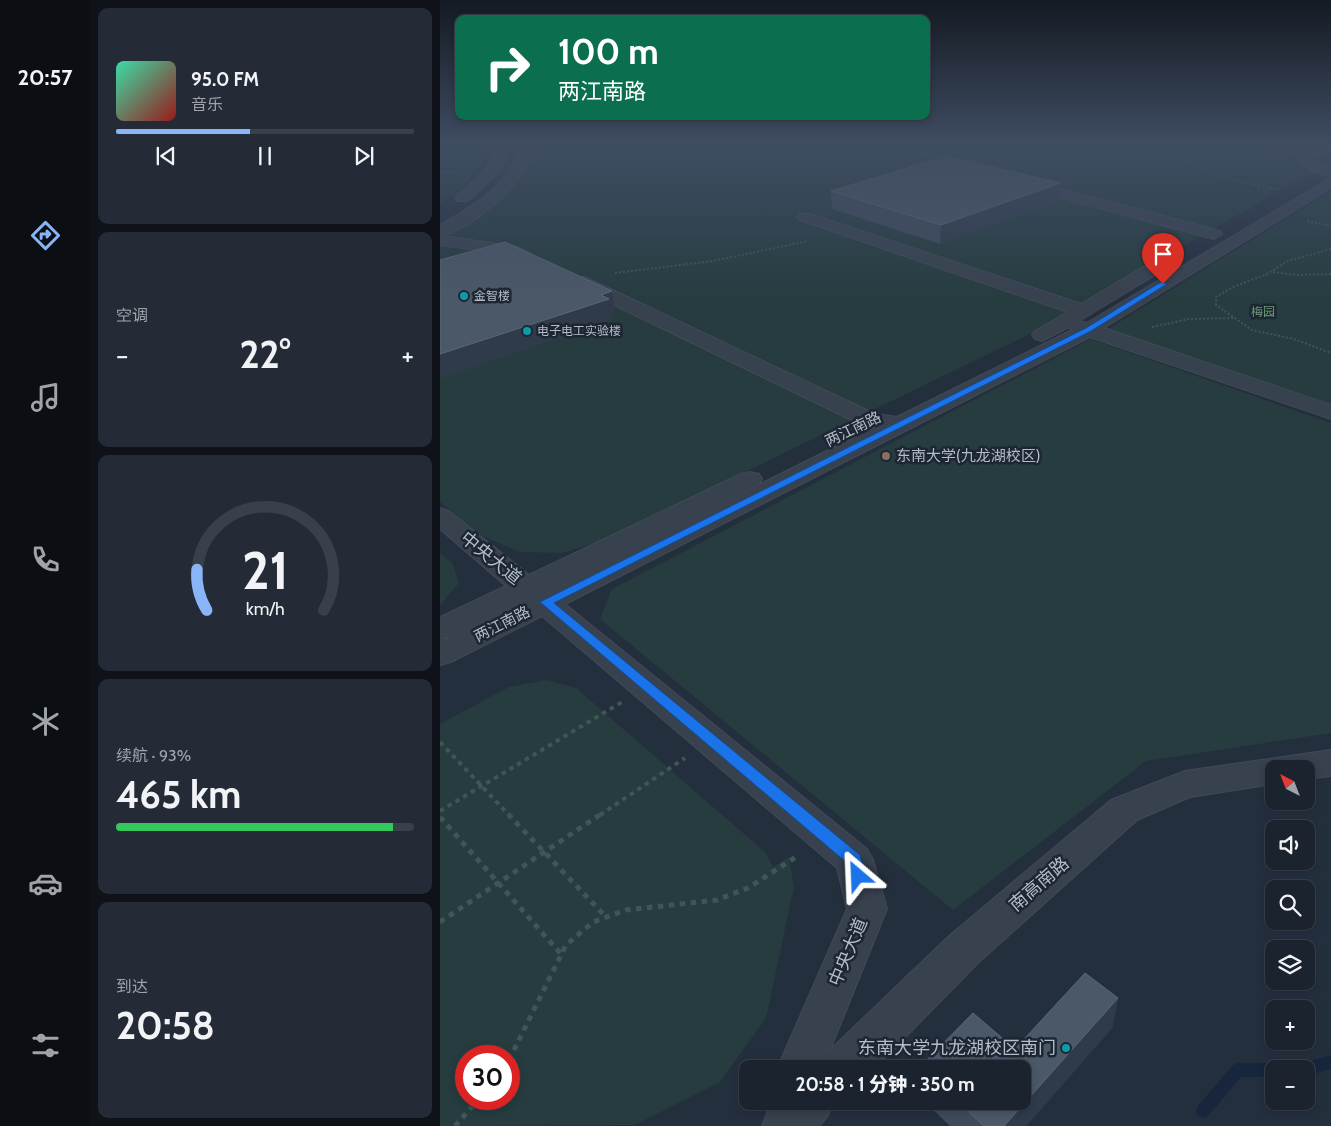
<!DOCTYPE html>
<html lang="zh">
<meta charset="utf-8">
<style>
body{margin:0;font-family:Cabin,"Noto Sans SC",sans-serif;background:#242b36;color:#f1f3f6;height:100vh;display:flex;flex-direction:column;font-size:19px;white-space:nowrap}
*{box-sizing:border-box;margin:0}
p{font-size:16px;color:#a0a4aa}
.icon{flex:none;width:28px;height:28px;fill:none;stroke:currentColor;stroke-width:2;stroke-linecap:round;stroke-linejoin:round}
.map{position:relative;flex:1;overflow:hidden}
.panel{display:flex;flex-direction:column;gap:8px;padding:8px;background:#0f1319;width:350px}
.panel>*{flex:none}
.top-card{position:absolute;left:15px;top:15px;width:475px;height:105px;border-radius:10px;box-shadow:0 2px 8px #0003,0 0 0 1px #39404a;background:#0b6e4f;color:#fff;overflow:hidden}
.needle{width:32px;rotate:318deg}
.controls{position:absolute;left:825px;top:760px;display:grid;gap:10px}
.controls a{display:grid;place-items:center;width:50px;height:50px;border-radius:10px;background:#1b232e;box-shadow:0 2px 8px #0003,0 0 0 1px #39404a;font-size:25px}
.speed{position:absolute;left:15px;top:1045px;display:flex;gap:10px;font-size:25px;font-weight:700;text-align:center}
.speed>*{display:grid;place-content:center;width:65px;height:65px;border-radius:50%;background:#1b232e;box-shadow:0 2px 8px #0003,0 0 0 1px #39404a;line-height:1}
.speed .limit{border:8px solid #d22;background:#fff;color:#111}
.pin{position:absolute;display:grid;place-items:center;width:42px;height:42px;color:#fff;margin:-51px -21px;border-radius:50% 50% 50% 0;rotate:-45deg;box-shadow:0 0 5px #0007}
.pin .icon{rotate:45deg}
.me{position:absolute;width:55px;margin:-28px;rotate:334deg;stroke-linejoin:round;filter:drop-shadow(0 0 4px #0008)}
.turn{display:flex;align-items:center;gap:18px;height:105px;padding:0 20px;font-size:22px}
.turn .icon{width:65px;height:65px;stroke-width:2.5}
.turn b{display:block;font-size:35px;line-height:42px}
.big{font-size:38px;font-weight:800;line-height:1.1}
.panel .widget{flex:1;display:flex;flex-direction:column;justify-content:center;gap:8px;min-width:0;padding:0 18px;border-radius:10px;background:#242b36}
.panel .dial{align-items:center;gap:0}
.dial svg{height:130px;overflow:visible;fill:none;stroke:#39404a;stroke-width:7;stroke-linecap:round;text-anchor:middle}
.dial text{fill:#f1f3f6;stroke:none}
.song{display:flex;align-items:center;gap:15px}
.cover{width:60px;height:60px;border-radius:8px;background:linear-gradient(135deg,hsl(160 70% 55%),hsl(0 70% 35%))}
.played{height:5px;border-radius:2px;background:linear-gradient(90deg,#8ab4f8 45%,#39404a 45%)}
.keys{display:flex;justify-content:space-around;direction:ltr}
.heat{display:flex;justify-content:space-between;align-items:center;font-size:28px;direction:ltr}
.charge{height:8px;border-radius:4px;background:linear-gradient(90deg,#34c759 93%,#39404a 0)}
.trip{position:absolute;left:299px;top:1060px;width:292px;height:50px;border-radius:10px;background:#1b232e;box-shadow:0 2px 8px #0003,0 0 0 1px #39404a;font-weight:800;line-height:50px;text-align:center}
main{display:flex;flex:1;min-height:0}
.menu{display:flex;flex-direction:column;width:90px;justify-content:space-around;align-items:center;background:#0b0e12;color:#a0a4aa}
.menu .icon{width:35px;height:35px}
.menu .current{color:#8ab4f8}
.menu b{font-size:22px;color:#f1f3f6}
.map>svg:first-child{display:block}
.green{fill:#263c3f;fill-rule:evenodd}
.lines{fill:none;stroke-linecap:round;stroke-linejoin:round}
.stream{fill:#17263c;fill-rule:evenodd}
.minor-casing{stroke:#414a57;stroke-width:2}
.path-far2{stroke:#3f5557;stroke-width:2;stroke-dasharray:2 2;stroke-linecap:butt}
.path-far1{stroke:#3f5557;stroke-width:4;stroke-dasharray:4.5 4.5;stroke-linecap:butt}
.path{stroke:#3f5557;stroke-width:5;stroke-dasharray:5.5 5.5;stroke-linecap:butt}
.minor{fill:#38414e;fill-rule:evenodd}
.wall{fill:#3f4b5c}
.shaded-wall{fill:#2f3b4b}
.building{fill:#4b5868;stroke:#5c6777}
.route{fill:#1a73e8;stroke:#114b97}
.culture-dot{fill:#0f9aa8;stroke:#1d2633;stroke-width:2}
.education-dot{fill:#8d6e63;stroke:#1d2633;stroke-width:2}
.labels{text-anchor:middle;stroke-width:5;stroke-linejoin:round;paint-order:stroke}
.far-poi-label{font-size:12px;fill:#b4bcc9;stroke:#1d2633;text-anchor:start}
.far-park-label{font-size:12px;fill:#6b9a76;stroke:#1d2633}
.street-label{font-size:15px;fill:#b4bcc9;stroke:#1d2633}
.poi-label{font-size:15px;fill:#b4bcc9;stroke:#1d2633;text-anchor:start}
.near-street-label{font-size:18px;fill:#b4bcc9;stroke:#1d2633}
.near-poi-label{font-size:18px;fill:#b4bcc9;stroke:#1d2633;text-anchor:end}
</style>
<main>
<nav class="menu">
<b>20:57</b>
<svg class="icon current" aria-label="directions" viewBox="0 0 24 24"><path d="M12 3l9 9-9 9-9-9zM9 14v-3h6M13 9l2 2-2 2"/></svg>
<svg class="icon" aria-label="music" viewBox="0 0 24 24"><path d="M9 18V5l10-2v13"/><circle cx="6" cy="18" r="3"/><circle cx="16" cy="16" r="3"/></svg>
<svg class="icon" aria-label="phone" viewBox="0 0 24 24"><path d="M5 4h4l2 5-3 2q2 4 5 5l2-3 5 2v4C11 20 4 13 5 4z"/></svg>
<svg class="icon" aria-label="climate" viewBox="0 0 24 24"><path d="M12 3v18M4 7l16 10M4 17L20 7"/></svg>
<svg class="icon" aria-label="car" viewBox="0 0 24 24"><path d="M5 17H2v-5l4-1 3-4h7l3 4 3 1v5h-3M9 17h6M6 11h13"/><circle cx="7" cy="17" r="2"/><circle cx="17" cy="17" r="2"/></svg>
<svg class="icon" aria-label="filters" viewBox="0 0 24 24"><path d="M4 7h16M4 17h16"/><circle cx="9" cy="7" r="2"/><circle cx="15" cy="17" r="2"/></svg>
</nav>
<section class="panel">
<div class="widget">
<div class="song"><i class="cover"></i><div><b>95.0 FM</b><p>音乐</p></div></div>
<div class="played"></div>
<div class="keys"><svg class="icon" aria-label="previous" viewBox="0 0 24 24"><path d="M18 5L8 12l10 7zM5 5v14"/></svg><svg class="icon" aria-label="pause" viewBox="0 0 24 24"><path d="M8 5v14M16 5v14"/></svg><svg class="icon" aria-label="next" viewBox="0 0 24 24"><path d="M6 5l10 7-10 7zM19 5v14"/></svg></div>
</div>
<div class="widget"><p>空调</p>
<div class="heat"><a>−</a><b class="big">22°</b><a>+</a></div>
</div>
<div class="widget dial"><svg viewBox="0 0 100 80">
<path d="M14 69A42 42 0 1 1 86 69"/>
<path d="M14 69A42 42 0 0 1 8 44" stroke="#8ab4f8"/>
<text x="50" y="56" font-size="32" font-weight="700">21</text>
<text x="50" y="72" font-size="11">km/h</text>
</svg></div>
<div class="widget"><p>续航 · 93%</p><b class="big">465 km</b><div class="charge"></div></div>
<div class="widget"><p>到达</p><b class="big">20:58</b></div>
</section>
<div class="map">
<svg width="891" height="1126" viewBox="0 0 891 1126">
<rect width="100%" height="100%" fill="#242f3e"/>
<!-- green -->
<path class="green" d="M0,143H47C47,168 20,191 0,203Z
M94,143H818L843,150L850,155V161L863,170L867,175L598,330L165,540L122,553L79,552L41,535L0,502V237L35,216Z
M891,191V407L666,330Z
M651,339L891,423V733L706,761L513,910L160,619L172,589Z
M0,553L13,564L19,583L0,605Z
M107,680L136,688L325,852L333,867L349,857L354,887L326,1018L280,1082L195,1125L0,1126V724L69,687ZM69,1056V1099H26V1056Z"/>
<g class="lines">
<!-- stream -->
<path class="stream" d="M891,1055V1069L866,1076V1069H858L860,1064Z
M798,1063H834L839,1065L841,1069H834V1077H801L768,1116L763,1118L758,1116L756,1111L758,1106L793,1065Z"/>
<!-- minor casing -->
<g class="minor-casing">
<path id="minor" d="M57,143H69C68,168 45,186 27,201H17L15,198L17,195C34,181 54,166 57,143Z
M82,143H94C87,183 40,222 3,236L78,247L90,254L88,258L82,259L62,253L0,245V225C34,206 73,183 82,143Z
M824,143H844L868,150L891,146V154L879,155L872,159L880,165L891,168V176L870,171L857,159L860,155L826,146Z
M891,178V188L664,328L891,405V419L650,337L125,604L427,849L433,860L447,909L390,1050L508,937L671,800L745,771L891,750V776L866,779V769H834V784L750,797L697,820L538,963L434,1069H337L407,909L397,868L102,616L11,662L0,665V642L84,601L11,636L0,639V617L66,586L0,529V508L9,511L89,575L301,474L310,472L319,474L322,479L319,484L107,590L435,427L422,425L133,285L130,281L133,277H145L435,414L457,417L632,330L629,327L602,341L595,339L592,335L595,331L628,312L360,220L357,217L360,214H370L641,304L703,267H715L718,271L715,275L639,321L647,323Z
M583,179L780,231L782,234L774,239L578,186L576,183L578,180Z
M337,1101H394L387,1117L379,1126H322L329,1109Z"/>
</g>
<!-- path-far2 -->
<path class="path-far2" d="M442,143L505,159
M725,143C753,175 800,181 840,190
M0,172H20
M867,221L891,226
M891,249L848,261L827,274L793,287L776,297V305L812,330L854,339L891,353
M833,272L858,275L891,274
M175,273L273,261L368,241
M712,327L749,319L795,318"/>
<!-- path-far1 -->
<path class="path-far1" d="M0,742L69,815
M0,811L182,702
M160,815L245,758"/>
<!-- path -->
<path class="path" d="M68,814L166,917
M0,817L121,954
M0,922L161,814
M69,1060L126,945L153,922L186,910L277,900L308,888L359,855
M15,1126L39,1099"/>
<!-- minor -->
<use href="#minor" class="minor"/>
</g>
<!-- wall -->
<path class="wall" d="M620,183L618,201L500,244L392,209L391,191Z
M678,998L672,1028L586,1126H510L484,1101H582V1069H480V1067L575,1049Z"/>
<!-- shaded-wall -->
<path class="shaded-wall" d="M620,183L618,201L500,244L501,225Z
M172,291L175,312L171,314L172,320L0,379V354Z
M678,998L672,1028L586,1126H564Z"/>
<!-- building -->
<path class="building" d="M507,156L620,183L501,225L391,191Z
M65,242L172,291L161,295L169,299L0,354V260Z
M645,973L678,998L564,1126H544L517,1101H582V1069H482L480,1067L533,1013L575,1049Z"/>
<!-- sky -->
<linearGradient id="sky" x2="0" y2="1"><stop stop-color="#141a22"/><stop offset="0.48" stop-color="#3f4d63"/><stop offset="1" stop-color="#3f4d63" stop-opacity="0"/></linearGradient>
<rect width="891" height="301" fill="url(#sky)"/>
<!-- route -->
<path class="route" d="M721,282L727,284L651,331L114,603L420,855L426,876L424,881L418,883L413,881L407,863L100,602L646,328Z"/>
<!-- markers -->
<g class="culture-dot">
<circle cx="24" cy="296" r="5"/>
<circle cx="87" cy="331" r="5"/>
<circle cx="626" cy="1048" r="5"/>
</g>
<circle class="education-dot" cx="446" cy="456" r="5"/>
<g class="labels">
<!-- far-poi labels -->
<g class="far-poi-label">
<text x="34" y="300">金智楼</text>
<text x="97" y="335">电子电工实验楼</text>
</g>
<!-- far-park labels -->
<g class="far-park-label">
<text x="823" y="316">梅园</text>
</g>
<!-- street labels -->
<g class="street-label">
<text transform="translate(413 429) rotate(-26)" y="5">两江南路</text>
<text transform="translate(62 624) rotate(-27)" y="5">两江南路</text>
</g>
<!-- poi labels -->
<g class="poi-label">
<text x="456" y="461">东南大学(九龙湖校区)</text>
</g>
<!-- near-street labels -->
<g class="near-street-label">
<text transform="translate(51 558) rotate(39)" y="6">中央大道</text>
<text transform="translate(599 884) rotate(-41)" y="6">南高南路</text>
<text transform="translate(408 952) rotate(-67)" y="6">中央大道</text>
</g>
<!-- near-poi labels -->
<g class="near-poi-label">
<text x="616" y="1054">东南大学九龙湖校区南门</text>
</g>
</g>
</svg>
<div class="controls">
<a><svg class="needle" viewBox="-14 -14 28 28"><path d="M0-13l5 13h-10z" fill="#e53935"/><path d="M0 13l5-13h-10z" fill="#a0a4aa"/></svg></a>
<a><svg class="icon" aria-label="sound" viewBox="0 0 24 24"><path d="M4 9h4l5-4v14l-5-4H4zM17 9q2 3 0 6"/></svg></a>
<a><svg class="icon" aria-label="search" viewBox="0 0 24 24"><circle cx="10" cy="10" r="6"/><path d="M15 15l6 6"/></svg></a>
<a><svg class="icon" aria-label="layers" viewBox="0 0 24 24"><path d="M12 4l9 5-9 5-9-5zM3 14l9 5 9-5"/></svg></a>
<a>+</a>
<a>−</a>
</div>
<div class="speed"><div class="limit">30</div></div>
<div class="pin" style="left:723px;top:284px;background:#d93025"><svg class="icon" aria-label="arrive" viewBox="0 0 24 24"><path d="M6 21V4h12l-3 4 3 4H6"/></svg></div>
<svg class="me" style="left:418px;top:876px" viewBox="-20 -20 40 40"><path d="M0-17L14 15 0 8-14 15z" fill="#1a73e8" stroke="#fff" stroke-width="4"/></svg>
<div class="trip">20:58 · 1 分钟 · 350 m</div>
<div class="top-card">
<div class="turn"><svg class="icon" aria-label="right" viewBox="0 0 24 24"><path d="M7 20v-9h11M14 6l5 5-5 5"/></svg><div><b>100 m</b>两江南路</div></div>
</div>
</div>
</main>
